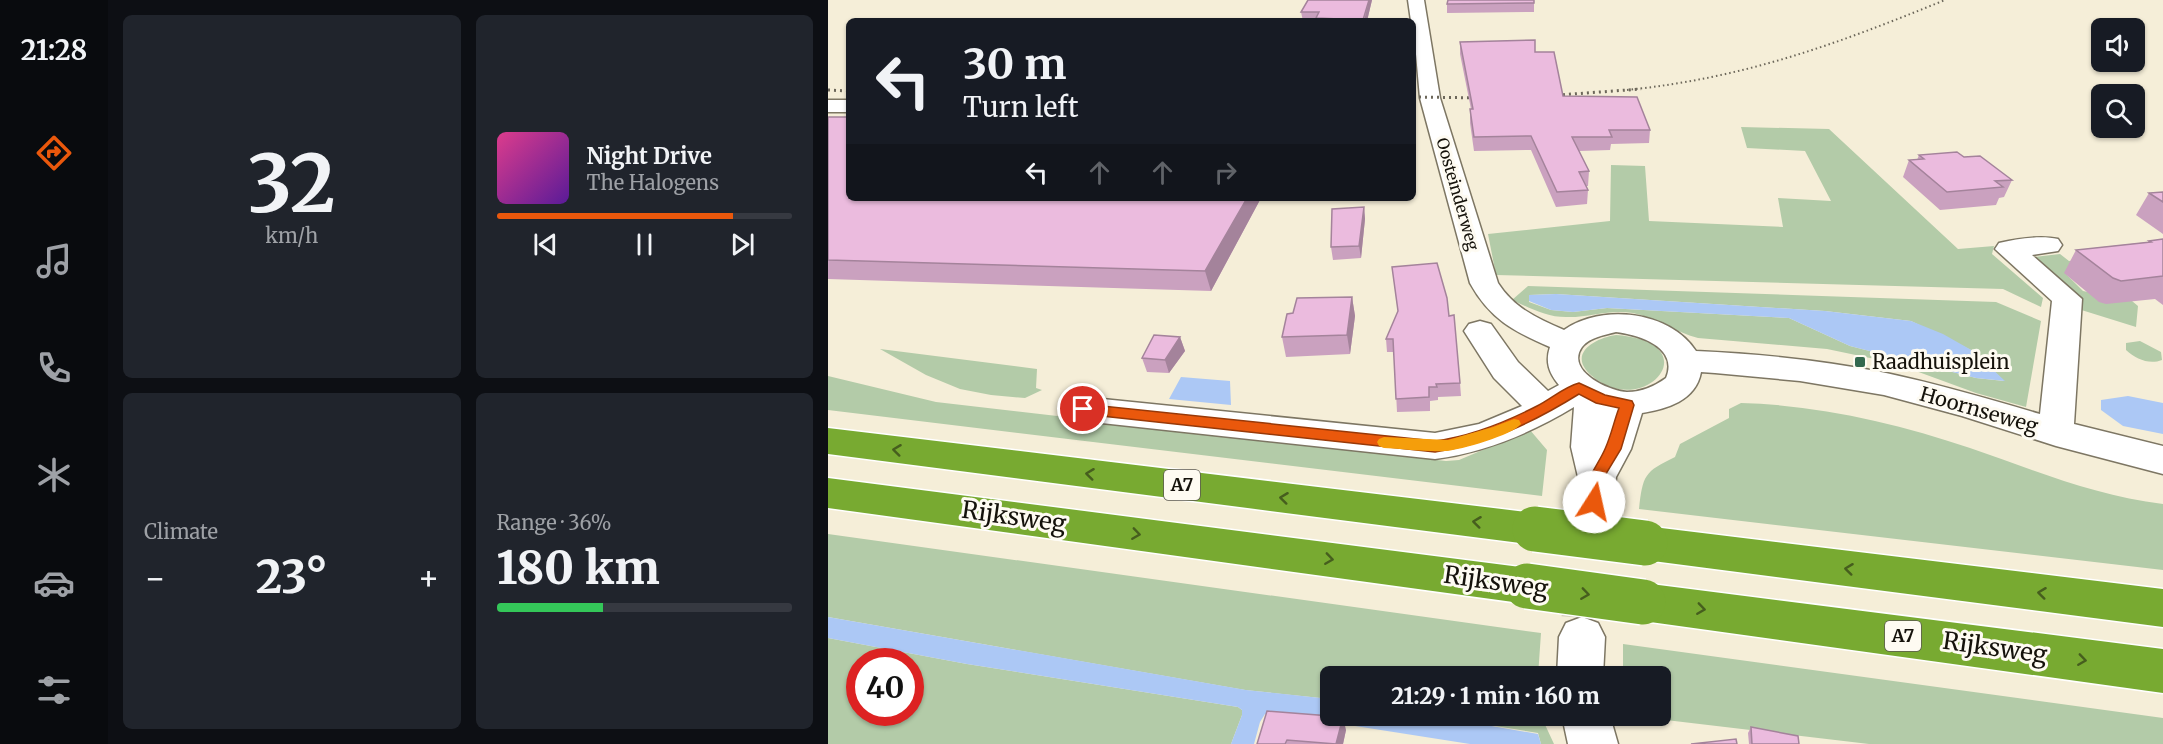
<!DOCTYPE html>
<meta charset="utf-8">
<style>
body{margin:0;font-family:Merriweather,serif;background:#20242c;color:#f1f3f6;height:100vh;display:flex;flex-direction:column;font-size:22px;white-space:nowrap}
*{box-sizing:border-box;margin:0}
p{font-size:20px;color:#9ea1a6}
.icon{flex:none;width:33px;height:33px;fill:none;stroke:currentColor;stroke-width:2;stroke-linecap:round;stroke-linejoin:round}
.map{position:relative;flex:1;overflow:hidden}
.side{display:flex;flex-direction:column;gap:15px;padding:15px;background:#0d0f14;width:720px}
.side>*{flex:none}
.banner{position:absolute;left:18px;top:18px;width:570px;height:183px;border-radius:9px;box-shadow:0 2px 4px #0004;background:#171b24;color:#f1f3f6;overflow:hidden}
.fabs{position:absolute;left:1263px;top:18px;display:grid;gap:12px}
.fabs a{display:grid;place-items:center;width:54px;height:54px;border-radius:9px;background:#171b24;box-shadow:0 2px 4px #0004;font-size:30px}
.speed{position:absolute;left:18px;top:648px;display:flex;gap:12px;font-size:30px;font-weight:700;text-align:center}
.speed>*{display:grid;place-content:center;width:78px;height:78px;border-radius:50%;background:#171b24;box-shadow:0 2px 4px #0004;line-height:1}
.speed .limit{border:9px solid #d22;background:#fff;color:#111}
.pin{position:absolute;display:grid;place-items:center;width:51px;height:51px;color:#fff;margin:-26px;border:3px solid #fff;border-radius:50%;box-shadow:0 2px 6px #0007}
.me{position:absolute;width:66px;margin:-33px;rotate:10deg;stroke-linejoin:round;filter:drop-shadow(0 0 4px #0008)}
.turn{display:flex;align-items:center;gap:21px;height:126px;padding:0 18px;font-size:27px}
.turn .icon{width:78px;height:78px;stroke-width:2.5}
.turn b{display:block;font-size:42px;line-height:51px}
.lanes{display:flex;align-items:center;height:57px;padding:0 18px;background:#0003;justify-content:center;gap:30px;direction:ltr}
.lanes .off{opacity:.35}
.big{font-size:45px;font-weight:800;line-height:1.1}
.side .widget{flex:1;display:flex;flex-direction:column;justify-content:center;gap:9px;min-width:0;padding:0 21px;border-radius:9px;background:#20242c}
.side .dial{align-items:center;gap:0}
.dial b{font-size:78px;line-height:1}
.song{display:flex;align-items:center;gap:18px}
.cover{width:72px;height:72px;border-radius:9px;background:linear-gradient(135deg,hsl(330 70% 55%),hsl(270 70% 35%))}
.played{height:6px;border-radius:3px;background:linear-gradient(90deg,#ea580c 80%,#363941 80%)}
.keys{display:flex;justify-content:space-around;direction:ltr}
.heat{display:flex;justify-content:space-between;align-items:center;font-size:33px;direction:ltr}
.charge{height:9px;border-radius:4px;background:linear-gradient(90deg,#34c759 36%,#363941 0)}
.side .tiles{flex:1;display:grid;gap:15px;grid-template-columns:repeat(2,1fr)}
.trip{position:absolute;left:492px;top:666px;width:351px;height:60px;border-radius:9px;background:#171b24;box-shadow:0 2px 4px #0004;font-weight:800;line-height:60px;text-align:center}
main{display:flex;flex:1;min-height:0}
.dock{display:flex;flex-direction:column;width:108px;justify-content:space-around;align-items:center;background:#090b0e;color:#9ea1a6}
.dock .icon{width:42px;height:42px}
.dock .on{color:#ea580c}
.dock b{font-size:27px;color:#f1f3f6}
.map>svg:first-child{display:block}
.green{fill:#b3cba8;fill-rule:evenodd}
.water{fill:#acc8f5}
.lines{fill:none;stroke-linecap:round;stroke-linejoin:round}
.minor-tunnel-far1{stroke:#d3cdb9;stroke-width:35;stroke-dasharray:35 18;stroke-linecap:butt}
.minor-tunnel{stroke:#d3cdb9;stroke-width:45;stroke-dasharray:45 22;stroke-linecap:butt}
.minor-casing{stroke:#7d7663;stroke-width:3}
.highway-casing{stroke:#fff;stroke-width:3}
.minor{fill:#fff;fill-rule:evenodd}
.highway{fill:#78aa31;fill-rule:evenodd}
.rail-far1{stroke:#6c675a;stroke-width:2;stroke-dasharray:1.5 3;stroke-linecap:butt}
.rail{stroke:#6c675a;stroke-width:3;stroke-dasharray:2 4;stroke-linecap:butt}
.highway-bridge-casing{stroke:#fff;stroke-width:48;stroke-linecap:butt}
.highway-bridge{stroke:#78aa31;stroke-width:45}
.wall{fill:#caa1bf}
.shaded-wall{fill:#a4839b}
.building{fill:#ebbbde;stroke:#a4839b;stroke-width:1.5}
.oneway{stroke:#465e1e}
.route{fill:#ea580c;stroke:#983908;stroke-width:1.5}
.slow{fill:#f59e0b}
.poi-dot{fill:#33684e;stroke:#fefbf2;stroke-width:2}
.labels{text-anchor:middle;stroke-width:6;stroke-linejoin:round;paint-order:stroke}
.far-street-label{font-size:16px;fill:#15120b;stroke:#fefbf2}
.shield{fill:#fefbf2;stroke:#5b5850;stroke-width:1.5}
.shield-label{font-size:18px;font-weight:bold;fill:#15120b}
.poi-label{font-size:20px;fill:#15120b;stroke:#fefbf2;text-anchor:start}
.street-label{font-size:20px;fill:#15120b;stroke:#fefbf2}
.near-street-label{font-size:24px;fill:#15120b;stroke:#fefbf2}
</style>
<main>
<nav class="dock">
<b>21:28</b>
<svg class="icon on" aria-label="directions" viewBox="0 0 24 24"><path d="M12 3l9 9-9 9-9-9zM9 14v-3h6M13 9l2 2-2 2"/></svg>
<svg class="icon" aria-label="music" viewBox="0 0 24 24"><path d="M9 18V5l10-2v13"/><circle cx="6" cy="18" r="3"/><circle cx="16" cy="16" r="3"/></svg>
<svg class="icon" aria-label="phone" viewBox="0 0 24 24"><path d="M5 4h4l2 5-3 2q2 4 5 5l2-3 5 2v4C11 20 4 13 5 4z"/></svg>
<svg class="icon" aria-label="climate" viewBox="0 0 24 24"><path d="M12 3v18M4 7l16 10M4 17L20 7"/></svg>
<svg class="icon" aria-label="car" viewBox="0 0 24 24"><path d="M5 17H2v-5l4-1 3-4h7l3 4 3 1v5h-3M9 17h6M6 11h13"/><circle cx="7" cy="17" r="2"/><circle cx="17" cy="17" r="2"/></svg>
<svg class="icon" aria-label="filters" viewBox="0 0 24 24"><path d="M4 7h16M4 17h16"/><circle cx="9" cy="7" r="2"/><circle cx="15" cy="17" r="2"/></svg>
</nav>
<section class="side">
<div class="tiles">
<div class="widget dial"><b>32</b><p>km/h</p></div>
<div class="widget">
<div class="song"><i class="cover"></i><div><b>Night Drive</b><p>The Halogens</p></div></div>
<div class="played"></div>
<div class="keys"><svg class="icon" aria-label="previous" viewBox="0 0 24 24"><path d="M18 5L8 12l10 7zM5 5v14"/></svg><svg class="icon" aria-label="pause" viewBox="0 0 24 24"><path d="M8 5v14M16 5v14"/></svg><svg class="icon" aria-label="next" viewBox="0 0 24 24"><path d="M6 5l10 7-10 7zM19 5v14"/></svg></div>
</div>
<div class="widget"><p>Climate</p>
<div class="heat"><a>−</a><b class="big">23°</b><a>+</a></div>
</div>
<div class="widget"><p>Range · 36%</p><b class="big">180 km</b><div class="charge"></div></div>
</div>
</section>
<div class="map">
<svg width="1335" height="744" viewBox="0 0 1335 744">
<rect width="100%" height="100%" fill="#f5eed8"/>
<!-- green -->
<path class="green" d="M913,127L1001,129L1130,249L1166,246L1164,254L1215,298L1213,307L1175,289L668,275L660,234L782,221L783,165L817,166L821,221L955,227L950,198L1003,201L977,151L919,148Z
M1335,251L1239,273V275L1255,291L1304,301L1310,306L1308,327L1247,308L1198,258L1232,254L1241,261Z
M700,286L1168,302L1213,321L1198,407L1148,393L1066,363L999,349L870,338C847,332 829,318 805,313C783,309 763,317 741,317C720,318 702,308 684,300ZM728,294L997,311L1083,321L1145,351L1176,381L1148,378L1022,346L961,318L779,308L745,312L723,310L701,302V295Z
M788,335C883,342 817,421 764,376C738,354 767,338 788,335Z
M1312,341L1333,352L1334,360C1321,365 1308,359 1298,350V343Z
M52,349L209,369L208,388L214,390L197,398L163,395L132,389L98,375Z
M0,376L108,402L618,461L631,460L702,430L719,450L714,496L0,410Z
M913,403C990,405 1068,423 1142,448C1206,470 1267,496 1335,504V570L811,509C815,475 816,472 847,457L852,444L901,418V409Z
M0,534L713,633L710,676H502V699L417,690L0,617Z
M0,638L139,664L410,707L414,710V715L403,744H0ZM32,662H82V712H32Z
M795,644L1335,718V744H1041L804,716H832V676H795Z
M606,716H713L726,744H713L710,733Z"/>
<!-- water -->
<path class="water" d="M728,294L997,311L1083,321L1115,334L1145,351L1177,381L1148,378L1022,346L961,318L779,308L745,312L723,310L701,301V295Z
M353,377L402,381L403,405L341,399Z
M1300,396L1335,403V434L1295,426L1273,410V400Z
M0,617L418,690L502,699V716H606L710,734L713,744H642L457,715L437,714L432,722L426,744H403L414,715V710L410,707L139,664L0,638Z"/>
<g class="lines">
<!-- minor-tunnel-far1 -->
<path class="minor-tunnel-far1" d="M764,522L765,514"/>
<!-- minor-tunnel -->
<path class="minor-tunnel" d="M756,618L764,520"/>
<!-- minor casing -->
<g class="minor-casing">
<path id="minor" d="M580,0H596L612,98L670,283C686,308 710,319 736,330C774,303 842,311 868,351C931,354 995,360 1058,373C1110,384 1161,399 1212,414L1224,301L1167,249L1171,243C1189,239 1212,235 1230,239L1234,245L1230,251L1204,255L1254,299L1246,424L1335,446V474L1228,446L1134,416L1056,395L972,381L887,373L873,372C868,401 838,409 814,413L803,449L788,477L786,503L780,514L766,518L752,514L746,503L750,477L743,447L746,407C703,433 658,452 607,459L255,421L243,417L238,409L243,401L255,397L607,433L651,424L694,406L666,378L636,331L641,324L652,321L663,324L690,362L720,391L731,385C721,373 717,362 722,347C685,331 662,319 642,283L592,98L585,21H583ZM788,332C811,335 851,347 838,378C827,386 814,392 799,392C781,391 737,371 754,347C762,337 777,335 788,332Z
M0,100H21V112H0Z
M754,617L770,623L777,637L775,676H729L731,637L738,623Z
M734,716H782L790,744H740Z"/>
</g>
<!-- highway casing -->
<g class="highway-casing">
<path id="highway" d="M0,428L707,513L721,518L727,529L721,540L707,545L0,454Z
M0,478L699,568L714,573L720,586L714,599L699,604L0,508Z
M817,526L1335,589V627L817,560L803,555L797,543L803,531Z
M815,583L1335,649V693L815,621L800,615L793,602L800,589Z"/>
</g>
<!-- minor -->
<use href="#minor" class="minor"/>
<!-- highway -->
<use href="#highway" class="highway"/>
<!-- rail-far1 -->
<path class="rail-far1" d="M0,90H4
M799,90C917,78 1009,44 1117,0"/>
<!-- rail -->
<path class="rail" d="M0,90L21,91
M717,96L813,89
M585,97L657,98"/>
<!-- highway-bridge casing -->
<g class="highway-bridge-casing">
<path id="highway-bridge" d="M707,529L817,543
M699,586L815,602"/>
</g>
<!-- highway-bridge -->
<use href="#highway-bridge" class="highway-bridge"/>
</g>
<!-- wall -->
<path class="wall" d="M480,0H544L539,21H475L473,12Z
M706,0V12L619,13V4Z
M632,42L707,52L735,96L822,130L821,143L783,144L782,150L751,151L761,171L760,186H758L760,190L759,204L728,207L703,150L646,151L642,123V109H643L632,54Z
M0,117L433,198L383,291L0,279Z
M1091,155L1136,157L1184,180L1176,197L1171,198L1168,205L1112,210L1075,177L1081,160H1089Z
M1335,192V234L1308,215L1321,193Z
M536,207L537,219L533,258L505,260L503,247Z
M1335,239V305L1327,299L1278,304L1271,302L1236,273L1248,250L1320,242L1321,241Z
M564,267L621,316L632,383L633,396L610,397V400L602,401V411L569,412L566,352H559L558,339L570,312Z
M524,297L527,316L522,354L458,357L454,337Z
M352,337L357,351L341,373L319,372L314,358Z
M923,727L971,744H921L920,733Z
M518,730L515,744H429Z"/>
<!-- shaded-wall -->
<path class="shaded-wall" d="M541,0H544L539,21H536Z
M419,198H433L383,291L377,271Z
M536,207L537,219L533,258L531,246Z
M524,297L527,316L522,354L519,335Z
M352,337L357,351L341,373L337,360Z
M515,717L518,730L515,744H508Z"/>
<!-- building -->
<path class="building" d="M480,0H541L535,20L488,18L491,12H473Z
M620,0H706V3L619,4Z
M707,40V52H726L735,96L809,97L822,130H781L784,137H744L761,171L751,172L760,190L729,192L703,136L646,137L642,109H645L632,42Z
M0,117H21V198H419L377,271L0,260Z
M1129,152L1136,157L1152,156L1184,180L1167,181L1175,187L1119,192L1081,160L1096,159L1091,155Z
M1335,192V202L1321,193Z
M536,207L531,246L503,247L504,209Z
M1335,239V276L1293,281L1285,278L1248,250L1323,242L1321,241Z
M609,263L619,298L621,316L626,315L632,383L608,384L609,387H601V397L568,399L565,339H558L570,311L564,267Z
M524,297L519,335L454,337L459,314L465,313L469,298Z
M326,335L352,337L337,360L314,358Z
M439,711L515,717L508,744L459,740L457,744H429Z
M923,727L970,736L971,744H924Z
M908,739L909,744H863Z"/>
<!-- one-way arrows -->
<defs><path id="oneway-chevron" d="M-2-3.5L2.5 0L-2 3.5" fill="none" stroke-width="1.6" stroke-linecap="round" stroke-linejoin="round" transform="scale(1.5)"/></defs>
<g class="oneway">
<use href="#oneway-chevron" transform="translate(69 450) rotate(-173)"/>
<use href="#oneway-chevron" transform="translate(262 474) rotate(-173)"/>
<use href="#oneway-chevron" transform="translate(456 498) rotate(-173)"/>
<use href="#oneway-chevron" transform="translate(649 522) rotate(-173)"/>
<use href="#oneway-chevron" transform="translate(308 534) rotate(8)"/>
<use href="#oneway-chevron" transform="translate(501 559) rotate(8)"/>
<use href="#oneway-chevron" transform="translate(1021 569) rotate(-173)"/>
<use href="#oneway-chevron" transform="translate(1214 593) rotate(-173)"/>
<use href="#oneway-chevron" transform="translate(757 594) rotate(8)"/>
<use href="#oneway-chevron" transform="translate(873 609) rotate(8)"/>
<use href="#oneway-chevron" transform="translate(1254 660) rotate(8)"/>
</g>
<!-- route -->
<path class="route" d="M751,383L777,395L804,401L806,405L793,449L776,477L772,507L766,509L760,507C750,487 770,466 777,449C783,436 786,421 791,408L768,403L751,394C706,422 660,444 607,452L255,414L248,409L255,404L607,441C644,436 676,423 709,406C723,399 736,387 751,383Z"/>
<!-- slow -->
<path class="slow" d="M686,419L691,420L693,424C685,435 632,450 618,451C598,452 576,449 556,448L551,446L549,442L551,439L556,437L620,440L665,427Z"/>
<!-- markers -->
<rect class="poi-dot" x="1026" y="356" width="12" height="12" rx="3"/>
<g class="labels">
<!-- far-street labels -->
<g class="far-street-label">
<text transform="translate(630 194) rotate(74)" y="6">Oosteinderweg</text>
</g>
<!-- shield labels -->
<g class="shield">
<rect x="336" y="470" width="36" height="30" rx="4.5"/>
<rect x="1057" y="621" width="36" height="30" rx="4.5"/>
</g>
<g class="shield-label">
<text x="354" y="491">A7</text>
<text x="1075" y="642">A7</text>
</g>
<!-- poi labels -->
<g class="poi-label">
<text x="1044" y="369">Raadhuisplein</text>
</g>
<!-- street labels -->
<g class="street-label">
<text transform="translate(1151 410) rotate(16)" y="7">Hoornseweg</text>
</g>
<!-- near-street labels -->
<g class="near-street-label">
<text transform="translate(186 517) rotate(8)" y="8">Rijksweg</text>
<text transform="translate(668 582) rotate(8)" y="8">Rijksweg</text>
<text transform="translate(1167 648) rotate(8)" y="8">Rijksweg</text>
</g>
</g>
</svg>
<div class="fabs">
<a><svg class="icon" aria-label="sound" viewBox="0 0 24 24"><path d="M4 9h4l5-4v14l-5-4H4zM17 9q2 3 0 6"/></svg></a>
<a><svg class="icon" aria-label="search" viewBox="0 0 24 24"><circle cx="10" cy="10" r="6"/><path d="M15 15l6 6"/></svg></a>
</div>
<div class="speed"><div class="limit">40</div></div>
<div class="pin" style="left:255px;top:409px;background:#d93025"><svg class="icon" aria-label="arrive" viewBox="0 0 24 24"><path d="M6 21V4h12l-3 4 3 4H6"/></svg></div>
<svg class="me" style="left:766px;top:502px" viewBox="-20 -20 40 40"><circle r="19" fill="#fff"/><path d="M0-13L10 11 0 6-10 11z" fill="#ea580c"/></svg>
<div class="trip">21:29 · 1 min · 160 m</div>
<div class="banner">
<div class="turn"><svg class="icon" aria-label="left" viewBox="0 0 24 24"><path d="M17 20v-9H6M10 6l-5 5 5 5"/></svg><div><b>30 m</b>Turn left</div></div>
<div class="lanes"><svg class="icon" aria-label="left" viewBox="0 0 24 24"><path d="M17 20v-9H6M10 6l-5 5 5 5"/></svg><svg class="icon off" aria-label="ahead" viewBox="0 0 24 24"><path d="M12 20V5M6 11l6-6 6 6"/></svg><svg class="icon off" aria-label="ahead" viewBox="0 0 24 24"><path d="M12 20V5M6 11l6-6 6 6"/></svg><svg class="icon off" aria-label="right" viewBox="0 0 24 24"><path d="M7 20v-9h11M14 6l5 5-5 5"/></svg></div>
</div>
</div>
</main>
